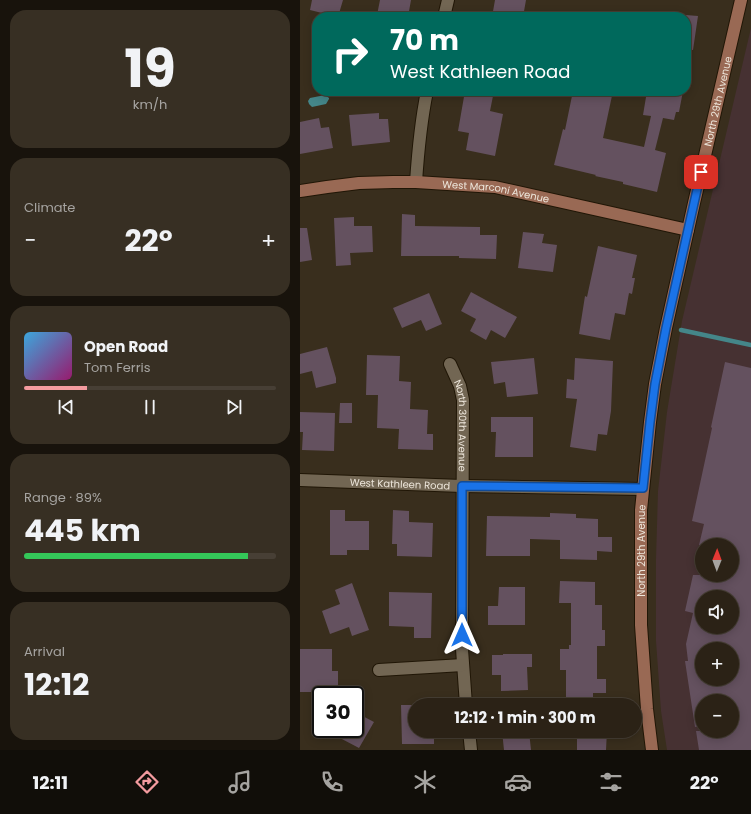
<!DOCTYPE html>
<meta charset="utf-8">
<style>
body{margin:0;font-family:Poppins,sans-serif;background:#372f23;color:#f1f3f6;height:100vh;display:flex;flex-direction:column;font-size:15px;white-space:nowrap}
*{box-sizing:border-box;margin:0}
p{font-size:13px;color:#a6a4a1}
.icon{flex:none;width:22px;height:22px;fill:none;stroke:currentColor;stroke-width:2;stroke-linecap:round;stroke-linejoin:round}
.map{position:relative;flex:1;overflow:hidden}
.drawer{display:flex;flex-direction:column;gap:10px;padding:10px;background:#18130c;width:300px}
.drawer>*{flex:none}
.top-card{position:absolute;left:12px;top:12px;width:379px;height:84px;border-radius:16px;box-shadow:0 2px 10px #0003,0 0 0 1px #473f35;background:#00695c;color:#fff;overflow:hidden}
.needle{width:26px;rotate:1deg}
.tools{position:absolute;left:395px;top:538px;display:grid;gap:8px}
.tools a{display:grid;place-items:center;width:44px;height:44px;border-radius:50%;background:#2b2216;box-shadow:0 2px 10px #0003,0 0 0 1px #473f35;font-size:20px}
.speed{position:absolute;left:12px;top:686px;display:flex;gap:8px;font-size:20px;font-weight:700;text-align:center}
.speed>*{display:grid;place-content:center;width:52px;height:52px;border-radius:50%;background:#2b2216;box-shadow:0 2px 10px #0003,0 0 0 1px #473f35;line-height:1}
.speed .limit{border:2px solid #111;border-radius:6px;background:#fff;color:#111}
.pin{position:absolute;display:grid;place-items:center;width:34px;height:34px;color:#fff;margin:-17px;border-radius:8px;box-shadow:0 2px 6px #0006}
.me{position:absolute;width:44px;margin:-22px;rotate:0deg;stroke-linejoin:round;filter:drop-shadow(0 0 3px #0008)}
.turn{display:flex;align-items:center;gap:14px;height:84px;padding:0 12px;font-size:18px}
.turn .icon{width:52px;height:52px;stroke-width:2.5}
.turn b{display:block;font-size:28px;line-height:34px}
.big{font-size:30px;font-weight:700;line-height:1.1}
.drawer .card{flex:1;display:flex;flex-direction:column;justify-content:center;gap:6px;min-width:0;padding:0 14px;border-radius:16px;background:#372f23}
.drawer .dial{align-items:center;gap:0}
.dial b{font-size:52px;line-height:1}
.song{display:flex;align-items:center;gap:12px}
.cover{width:48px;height:48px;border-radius:6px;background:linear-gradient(135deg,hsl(200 70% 55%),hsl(320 70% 35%))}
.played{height:4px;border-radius:2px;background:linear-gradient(90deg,#f49b9f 25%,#473f35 25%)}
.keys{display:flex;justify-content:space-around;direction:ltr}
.heat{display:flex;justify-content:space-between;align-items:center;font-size:22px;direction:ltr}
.charge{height:6px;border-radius:3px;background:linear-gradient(90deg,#34c759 89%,#473f35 0)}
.trip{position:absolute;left:108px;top:698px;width:234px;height:40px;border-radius:20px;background:#2b2216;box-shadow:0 2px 10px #0003,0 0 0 1px #473f35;font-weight:700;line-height:40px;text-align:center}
.tab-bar{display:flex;height:64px;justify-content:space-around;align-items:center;background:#110e09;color:#a6a4a1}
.tab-bar .icon{width:28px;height:28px}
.tab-bar .on{color:#f49b9f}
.tab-bar b{font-size:18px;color:#f1f3f6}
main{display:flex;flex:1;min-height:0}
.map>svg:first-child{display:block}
.commercial{fill:#463132;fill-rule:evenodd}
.water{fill:#448689}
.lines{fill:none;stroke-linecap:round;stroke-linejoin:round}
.stream{stroke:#448689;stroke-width:4.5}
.building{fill:#64515f;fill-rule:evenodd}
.street-casing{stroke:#201606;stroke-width:14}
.secondary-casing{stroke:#201606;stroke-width:14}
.street{stroke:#726653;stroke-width:12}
.secondary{stroke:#996954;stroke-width:12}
.route-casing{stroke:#114b97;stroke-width:10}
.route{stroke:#1a73e8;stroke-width:7}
.labels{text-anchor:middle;stroke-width:4;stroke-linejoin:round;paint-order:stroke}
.street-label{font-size:10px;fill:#ede6db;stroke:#1c170f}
</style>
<main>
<section class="drawer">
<div class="card dial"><b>19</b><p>km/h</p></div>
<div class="card"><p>Climate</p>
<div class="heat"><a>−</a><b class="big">22°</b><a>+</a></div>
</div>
<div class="card">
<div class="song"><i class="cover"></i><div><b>Open Road</b><p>Tom Ferris</p></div></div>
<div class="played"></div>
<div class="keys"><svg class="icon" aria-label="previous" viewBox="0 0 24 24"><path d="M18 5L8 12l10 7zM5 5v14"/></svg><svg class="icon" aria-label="pause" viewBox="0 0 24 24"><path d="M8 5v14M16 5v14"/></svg><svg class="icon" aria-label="next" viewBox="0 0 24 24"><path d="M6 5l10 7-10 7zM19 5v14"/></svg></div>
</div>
<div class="card"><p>Range · 89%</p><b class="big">445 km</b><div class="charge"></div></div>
<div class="card"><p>Arrival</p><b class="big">12:12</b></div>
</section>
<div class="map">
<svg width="451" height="750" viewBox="0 0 451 750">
<rect width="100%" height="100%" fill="#392e1d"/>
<!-- commercial -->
<path class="commercial" d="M451,28V750H367L361,711L356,641V559L358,491L367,412L382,321ZM402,545H432V575H402ZM402,597H432V627H402ZM402,649H432V679H402ZM402,701H432V731H402Z"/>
<!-- water -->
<path class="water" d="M25,95L29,98V99L26,104L12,107L9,104L8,101L10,98Z"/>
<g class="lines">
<!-- stream -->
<path class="stream" d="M381,330L451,345"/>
</g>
<!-- building -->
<path class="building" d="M12,0H43L38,17L10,10Z
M80,0H111L108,17H84L77,15Z
M195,0H226L223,17H192Z
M386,15L398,16L393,50L386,49Z
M165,91H194L190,111L203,114L195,156L166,150L169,133L158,131Z
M273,91H313L303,138L344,147L351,116L343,115L347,91H383L379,112H376L374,120L363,118L355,150L366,153L357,192L323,184V182L295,176L296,175L254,165L263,129L265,130Z
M79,113V119H88L90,142L52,146L49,115Z
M19,118L21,128L29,127L33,148L0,154V122Z
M102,214L115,215V226L180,227V235H197L196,259L159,258V256H101Z
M54,217V226H72L73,252L50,253L51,265L36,266L34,218Z
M0,228H7L12,260L0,262Z
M223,232L244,234L242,243L257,245L253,272L218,268Z
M298,246L337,255L332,278H335L332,294L329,293L325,315L315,313L310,340L279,334L285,296L287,297Z
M171,292L217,317L205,338L191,330L186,340L170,331L176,319L161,311Z
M129,293L142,324L126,331L121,320L102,328L93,308Z
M27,347L36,378V383L16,388L12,371L0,374V354Z
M67,355L100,356L99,381L111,382L110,409L128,410L127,434H133V450L98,449L99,429L77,428L78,395H66Z
M234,358L238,394L207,397L205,382L194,384L191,362Z
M275,358L313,361L311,411L307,435L298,434L296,451L270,447L277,399L266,398L267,379L274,380Z
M425,362L451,368V750H399L396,731H432V701H402V726L395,727L385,661H388L386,644L393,613L385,611L393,575H432V545H399L404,524L392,521L412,428L411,427ZM402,597H432V627H402ZM402,649H432V679H402Z
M40,403H52V423H39Z
M0,412L35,413L34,451L2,450L3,432H0Z
M191,417H233V457H195L196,432H191Z
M30,510H45V521H69V550H47V555H30Z
M93,510L109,511V522L133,523L132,557L97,556V544H92Z
M250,513L276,514V518L298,519V537H312V552L297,551V560L260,559V540L230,539V556H186L187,516L250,517Z
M260,581L295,582V605H302V630H305V646H297V679H306V693H293V705H266V670H260V649H269V645H271V603H259Z
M52,583L69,630L52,636L49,627L30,634L22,611L40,604L35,590Z
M199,587H225V625H188V606H198Z
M89,592L132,593L131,638H114V627L89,626Z
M0,649H32V671H38V692H0Z
M203,654H232V667H227L228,690L201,691V675H192V655H203Z
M101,705H115V731H134V744H102Z
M55,712L74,722L59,748L40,738L46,729H55Z
M202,731H229L231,750H204Z
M277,731H307L306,750H277Z"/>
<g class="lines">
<!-- street casing -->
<g class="street-casing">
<g id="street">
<path d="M144,17L148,0"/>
<path d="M116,182C118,152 121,121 127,91"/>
<path id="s1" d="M150,364L160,386L163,400L162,649L166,705"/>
<path id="s2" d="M0,480L162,486L343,489"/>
<path d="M79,670L163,665"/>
<path d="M169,731L171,750"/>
</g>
</g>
<!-- secondary casing -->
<g class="secondary-casing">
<g id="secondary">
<path id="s3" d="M0,191L27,187L59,183L93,182H116L195,187L388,230"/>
<path id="s4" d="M352,750L347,709L341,625V510L350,422L355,384L366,328L394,203L441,0"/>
</g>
</g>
<!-- street -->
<use href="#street" class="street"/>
<!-- secondary -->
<use href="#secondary" class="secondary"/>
</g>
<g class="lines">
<!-- route casing -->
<g class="route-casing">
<path id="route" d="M162,635V486L343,488L350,422L355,384L366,328L401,172"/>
</g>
<!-- route -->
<use href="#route" class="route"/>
</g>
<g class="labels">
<!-- street labels -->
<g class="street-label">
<text dy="4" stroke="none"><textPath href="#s4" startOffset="657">North 29th Avenue</textPath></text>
<text dy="4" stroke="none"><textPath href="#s3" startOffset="197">West Marconi Avenue</textPath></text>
<text dy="4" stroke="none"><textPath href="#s1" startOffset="64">North 30th Avenue</textPath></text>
<text dy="4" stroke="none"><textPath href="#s2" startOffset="100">West Kathleen Road</textPath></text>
<text dy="4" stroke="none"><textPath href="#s4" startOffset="200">North 29th Avenue</textPath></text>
</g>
</g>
</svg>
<div class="tools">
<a><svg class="needle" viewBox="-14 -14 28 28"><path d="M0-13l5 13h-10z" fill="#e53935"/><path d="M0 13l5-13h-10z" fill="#a6a4a1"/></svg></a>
<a><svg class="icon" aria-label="sound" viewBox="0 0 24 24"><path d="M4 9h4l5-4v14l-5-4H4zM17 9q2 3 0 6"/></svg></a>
<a>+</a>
<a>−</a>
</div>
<div class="speed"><div class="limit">30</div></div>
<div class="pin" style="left:401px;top:172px;background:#d93025"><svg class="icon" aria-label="arrive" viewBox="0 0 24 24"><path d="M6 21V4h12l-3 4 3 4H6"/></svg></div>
<svg class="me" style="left:162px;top:635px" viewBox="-20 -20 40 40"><path d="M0-17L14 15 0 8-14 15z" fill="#1a73e8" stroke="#fff" stroke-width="4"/></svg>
<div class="trip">12:12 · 1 min · 300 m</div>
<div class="top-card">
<div class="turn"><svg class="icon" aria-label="right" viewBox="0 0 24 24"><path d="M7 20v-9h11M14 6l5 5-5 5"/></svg><div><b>70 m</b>West Kathleen Road</div></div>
</div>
</div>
</main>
<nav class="tab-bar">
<b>12:11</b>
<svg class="icon on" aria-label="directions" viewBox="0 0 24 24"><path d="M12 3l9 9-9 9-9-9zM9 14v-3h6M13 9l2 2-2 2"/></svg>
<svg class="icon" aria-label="music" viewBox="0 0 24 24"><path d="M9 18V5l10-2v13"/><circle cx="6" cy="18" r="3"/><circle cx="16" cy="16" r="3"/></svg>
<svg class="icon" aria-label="phone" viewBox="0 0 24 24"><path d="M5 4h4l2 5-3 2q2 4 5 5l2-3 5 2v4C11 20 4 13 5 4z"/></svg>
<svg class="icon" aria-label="climate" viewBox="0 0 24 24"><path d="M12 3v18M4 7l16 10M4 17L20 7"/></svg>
<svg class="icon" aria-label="car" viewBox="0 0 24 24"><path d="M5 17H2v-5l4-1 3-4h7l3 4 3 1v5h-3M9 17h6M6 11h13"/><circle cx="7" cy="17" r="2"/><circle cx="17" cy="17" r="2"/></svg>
<svg class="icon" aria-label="filters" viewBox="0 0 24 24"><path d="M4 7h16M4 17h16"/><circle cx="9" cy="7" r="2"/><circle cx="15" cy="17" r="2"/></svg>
<b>22°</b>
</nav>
